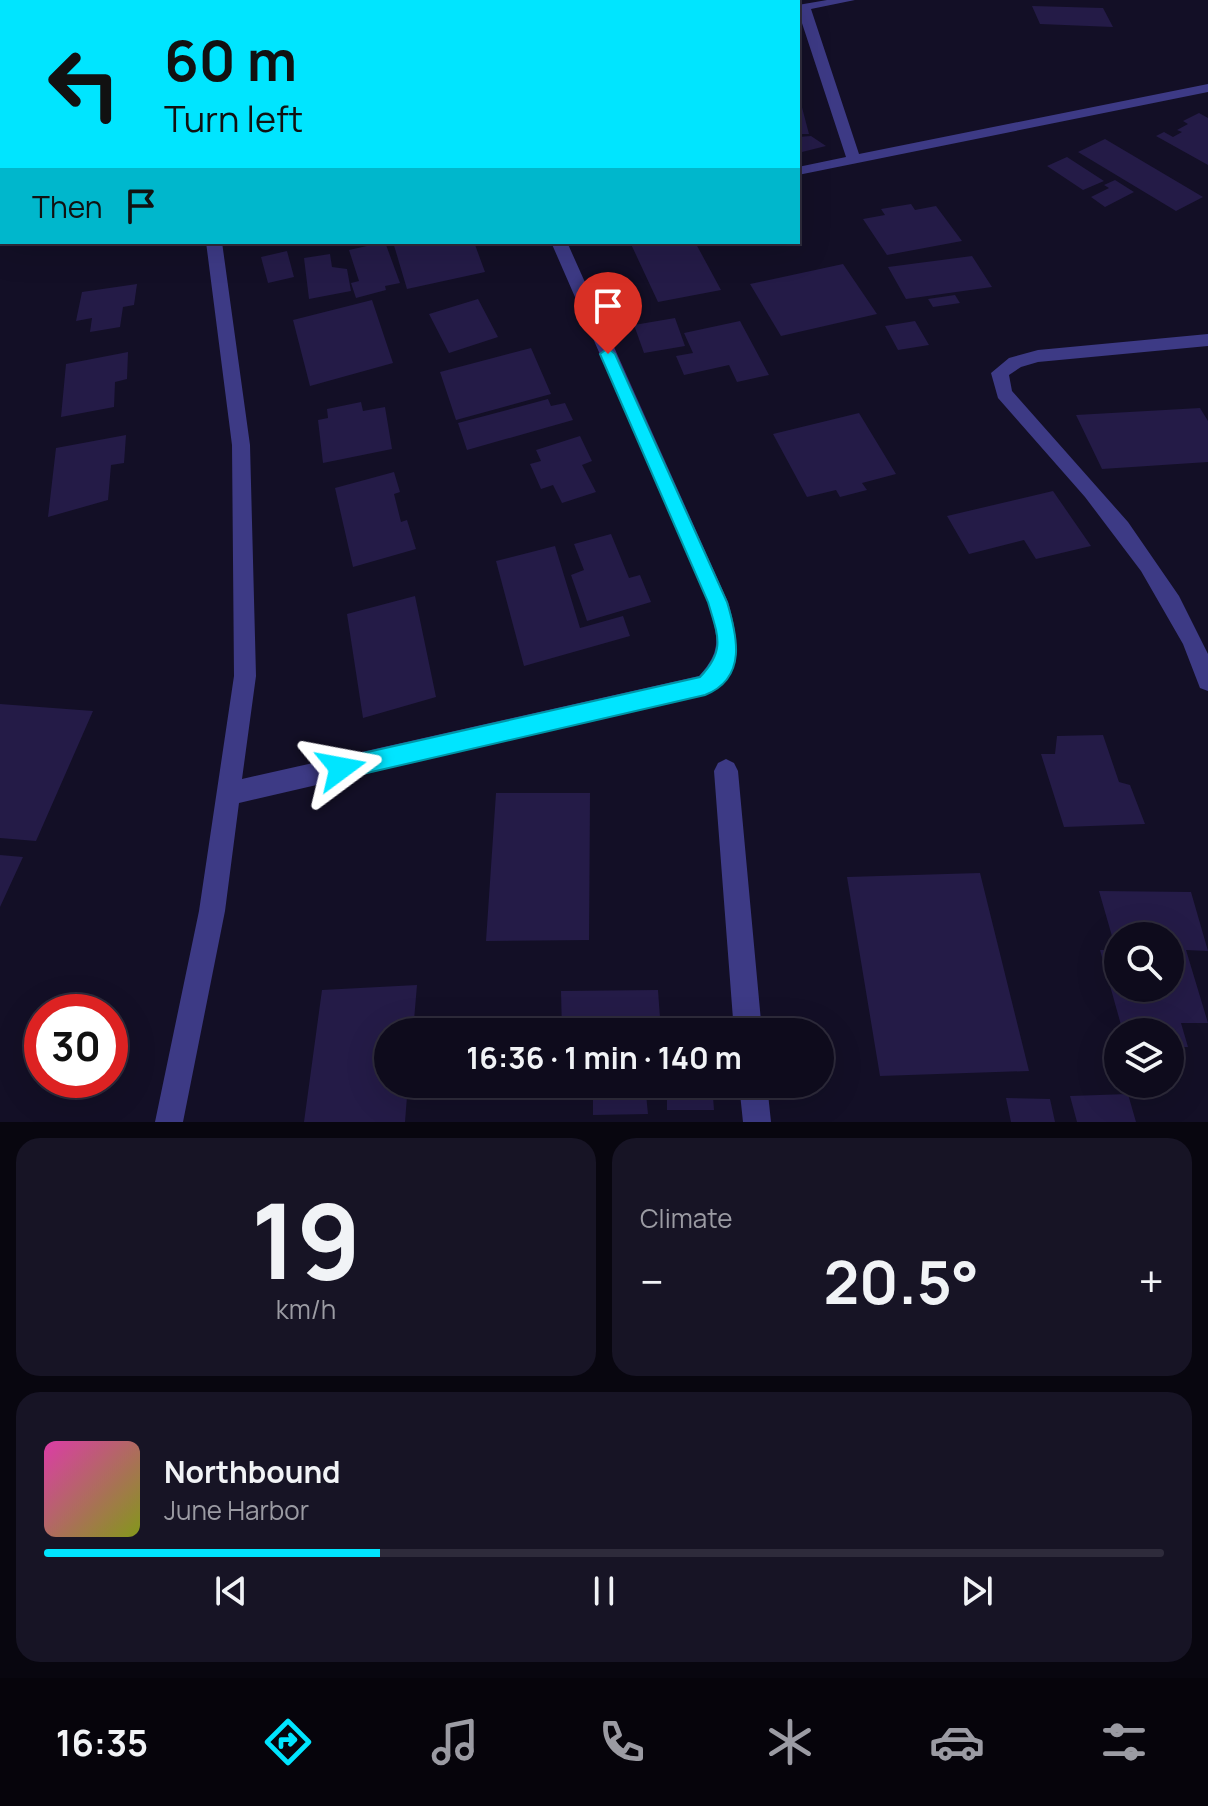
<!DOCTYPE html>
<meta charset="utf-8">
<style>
body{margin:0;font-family:Manrope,sans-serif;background:#171425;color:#f1f3f6;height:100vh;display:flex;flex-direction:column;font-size:30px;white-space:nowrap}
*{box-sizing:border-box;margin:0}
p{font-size:26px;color:#9b9ba3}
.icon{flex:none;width:44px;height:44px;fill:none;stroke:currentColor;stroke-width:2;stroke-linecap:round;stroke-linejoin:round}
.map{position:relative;height:1122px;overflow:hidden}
.details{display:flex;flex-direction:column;gap:16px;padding:16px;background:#08060f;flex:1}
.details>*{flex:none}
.guide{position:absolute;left:0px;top:0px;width:800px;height:244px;box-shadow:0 8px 32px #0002,0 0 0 2px #2e2b3b;background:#00e5ff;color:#111;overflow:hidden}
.buttons{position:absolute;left:1104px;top:922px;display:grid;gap:16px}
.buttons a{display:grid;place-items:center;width:80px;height:80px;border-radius:50%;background:#0e0b1c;box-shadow:0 8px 32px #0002,0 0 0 2px #2e2b3b;font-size:40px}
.speed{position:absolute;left:24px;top:994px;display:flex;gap:16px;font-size:40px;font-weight:700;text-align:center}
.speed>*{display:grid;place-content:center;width:104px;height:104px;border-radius:50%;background:#0e0b1c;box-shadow:0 8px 32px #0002,0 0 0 2px #2e2b3b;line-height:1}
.speed .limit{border:12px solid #d22;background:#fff;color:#111}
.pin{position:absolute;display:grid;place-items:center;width:68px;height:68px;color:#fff;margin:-82px -34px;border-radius:50% 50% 50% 0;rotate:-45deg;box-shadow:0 0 8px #0007}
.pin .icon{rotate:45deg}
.me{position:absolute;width:88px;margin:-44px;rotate:77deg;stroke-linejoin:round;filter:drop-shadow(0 0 6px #0008)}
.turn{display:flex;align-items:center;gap:28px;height:168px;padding:0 32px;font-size:36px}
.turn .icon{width:104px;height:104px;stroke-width:2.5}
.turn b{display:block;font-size:56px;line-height:68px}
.then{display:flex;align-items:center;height:76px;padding:0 32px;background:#0003;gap:16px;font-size:30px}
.big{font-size:60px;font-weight:700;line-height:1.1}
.details .card{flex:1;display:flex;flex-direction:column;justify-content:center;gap:12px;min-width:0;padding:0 28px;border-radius:24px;background:#171425}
.details .dial{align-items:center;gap:0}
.dial b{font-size:104px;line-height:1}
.song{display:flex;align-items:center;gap:24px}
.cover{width:96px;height:96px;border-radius:12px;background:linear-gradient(135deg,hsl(320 70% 55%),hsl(70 70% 35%))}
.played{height:8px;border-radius:4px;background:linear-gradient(90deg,#00e5ff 30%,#2e2b3b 30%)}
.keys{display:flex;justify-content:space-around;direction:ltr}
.heat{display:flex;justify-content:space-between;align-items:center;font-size:44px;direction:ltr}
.details .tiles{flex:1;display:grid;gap:16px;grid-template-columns:1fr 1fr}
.card:last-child{grid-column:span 2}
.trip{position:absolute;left:374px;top:1018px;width:460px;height:80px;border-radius:40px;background:#0e0b1c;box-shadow:0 8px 32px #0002,0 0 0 2px #2e2b3b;font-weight:700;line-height:80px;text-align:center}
.menu{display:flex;height:128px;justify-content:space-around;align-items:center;background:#06040b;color:#9b9ba3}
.menu .icon{width:56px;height:56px}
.menu .active{color:#00e5ff}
.menu b{font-size:36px;color:#f1f3f6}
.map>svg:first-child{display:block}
.building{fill:#241b47;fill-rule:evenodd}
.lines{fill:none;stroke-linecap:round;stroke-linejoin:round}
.street{fill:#3d3a85;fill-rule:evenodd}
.route{fill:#00e5ff;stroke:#0095a6;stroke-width:2}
</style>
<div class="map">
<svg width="1208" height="1122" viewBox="0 0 1208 1122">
<rect width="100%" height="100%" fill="#130f26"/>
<!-- building -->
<path class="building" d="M1032,6L1103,8L1113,27L1040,24Z
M798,96H799L809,134H798Z
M1199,113L1208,118V165L1156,136L1164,132L1173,137L1182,132L1177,130L1188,124L1183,121Z
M811,136L826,146L798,153V137Z
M1105,139L1203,197L1176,211L1078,152Z
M1067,157L1104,181L1083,190L1047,166Z
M1115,180L1134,192L1105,207L1091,197L1109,188L1104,185Z
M911,204L915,210L936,206L962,241L887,255L863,219L885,215L881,209Z
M385,242L400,283L385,286L386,290L356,298L351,283L359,281L349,250Z
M393,242H474L485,272L407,289Z
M630,242H695L721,290L658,302Z
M287,251L294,277L268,283L261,257Z
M330,254L332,267L347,269L351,291L309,299L304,258Z
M972,256L992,287L906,299L888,267Z
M843,264L877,314L781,336L750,284Z
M137,284L134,305L123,307L120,327L90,332L92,318L76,321L82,292Z
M955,295L960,303L933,307L928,299Z
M478,299L498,337L449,353L429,314Z
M372,300L393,363L310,386L293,320Z
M675,318L685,346L644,353L634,325Z
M740,321L769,375L737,382L729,365L684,375L676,356L693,353L684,333Z
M915,321L929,345L898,350L885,326Z
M531,348L551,394L456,420L440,372Z
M128,352L127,379L115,382L114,407L61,417L66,364Z
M548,399L551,406L565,403L573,420L467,450L458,423Z
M361,402L363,411L385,407L392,449L323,463L318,420L328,418L327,409Z
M1200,408L1208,421V462L1102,469L1076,415Z
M859,413L896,474L862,483L867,490L840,497L836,490L807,497L773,434Z
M126,435L124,463L111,465L108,500L48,517L56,448Z
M580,436L592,461L582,465L596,492L562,503L553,485L541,489L530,464L541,461L536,450Z
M394,472L400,492L394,494L401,522L407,520L416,549L353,567L335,488Z
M1053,491L1091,546L1036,559L1024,540L969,554L947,516Z
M611,534L629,578L640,575L651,602L587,621L571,575L584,570L574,544Z
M555,546L580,628L623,616L630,636L524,666L496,561Z
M415,596L436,697L363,718L347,614Z
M0,704L93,711L36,841L0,838Z
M1103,735L1119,782L1130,785L1145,824L1064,827L1041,754H1055L1057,736Z
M496,793H590L589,940L486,941Z
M0,855L23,857L0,907Z
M980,873L1029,1071L880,1076L847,877Z
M1099,891L1191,892L1208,951L1186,950L1208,1023H1181L1188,1047H1170V1032H1123L1100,950H1116ZM1118,936H1170V988H1118Z
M417,985L413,1032H388V1084H408L405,1122H304L322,990Z
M658,990L661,1032H562L561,991Z
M562,1084H645L648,1114L593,1115V1097L562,1098Z
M667,1084H712L714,1110H667Z
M1128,1094L1136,1122H1077L1070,1096Z
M1006,1098L1050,1099L1055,1122H1011Z"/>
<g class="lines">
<!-- street -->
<path class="street" d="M141,0H153L155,2H143Z
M757,0H769L771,2H759Z
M827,0H855L811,9L859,154L1208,84V92L798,175V167L846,157L798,11V5Z
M2,98V106L0,107V99Z
M206,242H222L250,445L256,676L242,779L699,676C724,649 717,635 708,602L551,242H567L728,602C738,635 746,679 705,695L239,803L225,911L183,1122H155L199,911L234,676L232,445Z
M1208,334V346L1038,362L1021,367L1009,375L1012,391L1128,522L1179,596L1208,654V691L1200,688L1183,644L1141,571L1085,497L998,398L991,373L1009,358L1038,350Z
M726,759L734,763L738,771L762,1032H734L714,771L718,763Z
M739,1084H767L771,1122H743Z"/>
</g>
<!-- route -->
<path class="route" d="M608,348L615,354L727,602C737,635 748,678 705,695L341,779L334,776L331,768L334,761L341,758L700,677C726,650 718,636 708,602L600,354Z"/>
</svg>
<div class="buttons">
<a><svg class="icon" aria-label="search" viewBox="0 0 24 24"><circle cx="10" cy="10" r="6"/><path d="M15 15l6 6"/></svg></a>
<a><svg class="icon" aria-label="layers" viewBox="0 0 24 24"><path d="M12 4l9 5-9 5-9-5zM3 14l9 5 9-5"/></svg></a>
</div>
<div class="speed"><div class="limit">30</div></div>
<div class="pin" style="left:608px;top:354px;background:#d93025"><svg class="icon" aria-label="arrive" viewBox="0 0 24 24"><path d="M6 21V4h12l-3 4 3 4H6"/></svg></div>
<svg class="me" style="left:341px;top:768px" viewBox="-20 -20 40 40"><path d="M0-17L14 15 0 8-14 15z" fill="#00e5ff" stroke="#fff" stroke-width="4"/></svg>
<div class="trip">16:36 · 1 min · 140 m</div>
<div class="guide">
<div class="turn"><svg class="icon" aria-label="left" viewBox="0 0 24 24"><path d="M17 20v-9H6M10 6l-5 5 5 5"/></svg><div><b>60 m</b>Turn left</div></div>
<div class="then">Then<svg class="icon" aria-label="arrive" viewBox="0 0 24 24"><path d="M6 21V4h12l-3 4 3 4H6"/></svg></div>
</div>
</div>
<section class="details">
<div class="tiles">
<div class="card dial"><b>19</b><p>km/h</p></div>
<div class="card"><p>Climate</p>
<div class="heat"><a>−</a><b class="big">20.5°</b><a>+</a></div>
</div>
<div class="card">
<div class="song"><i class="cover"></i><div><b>Northbound</b><p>June Harbor</p></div></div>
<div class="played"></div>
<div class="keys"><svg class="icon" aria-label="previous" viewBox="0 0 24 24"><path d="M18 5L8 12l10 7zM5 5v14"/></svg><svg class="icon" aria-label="pause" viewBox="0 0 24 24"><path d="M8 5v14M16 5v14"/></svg><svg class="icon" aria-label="next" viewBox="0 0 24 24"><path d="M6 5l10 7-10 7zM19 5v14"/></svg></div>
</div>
</div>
</section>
<nav class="menu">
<b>16:35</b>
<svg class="icon active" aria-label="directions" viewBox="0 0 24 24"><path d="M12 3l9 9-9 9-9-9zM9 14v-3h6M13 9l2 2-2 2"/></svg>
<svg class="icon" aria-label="music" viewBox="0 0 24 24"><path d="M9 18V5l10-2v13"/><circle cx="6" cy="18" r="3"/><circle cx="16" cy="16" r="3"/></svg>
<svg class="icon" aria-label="phone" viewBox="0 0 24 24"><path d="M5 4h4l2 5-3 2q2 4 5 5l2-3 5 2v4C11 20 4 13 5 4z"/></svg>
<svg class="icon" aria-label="climate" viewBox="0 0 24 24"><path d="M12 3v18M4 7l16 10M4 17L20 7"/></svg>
<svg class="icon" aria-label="car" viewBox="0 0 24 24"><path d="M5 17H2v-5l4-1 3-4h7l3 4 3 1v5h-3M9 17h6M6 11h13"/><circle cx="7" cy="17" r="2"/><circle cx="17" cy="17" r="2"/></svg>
<svg class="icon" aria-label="filters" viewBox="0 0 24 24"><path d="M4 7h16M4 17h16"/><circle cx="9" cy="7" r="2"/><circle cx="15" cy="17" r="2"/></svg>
</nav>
